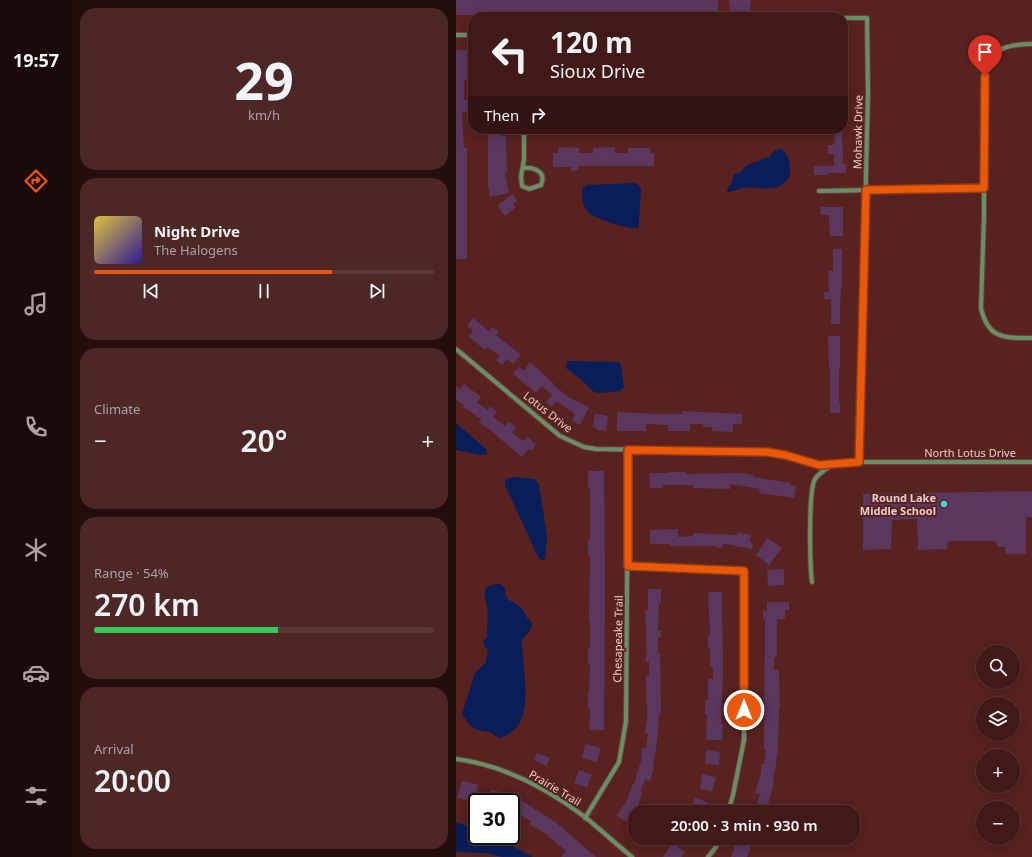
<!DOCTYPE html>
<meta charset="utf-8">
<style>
body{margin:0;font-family:"Noto Sans",sans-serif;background:#4c2725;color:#f1f3f6;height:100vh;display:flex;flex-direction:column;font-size:15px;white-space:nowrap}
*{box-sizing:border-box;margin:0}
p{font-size:13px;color:#aea1a2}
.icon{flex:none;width:22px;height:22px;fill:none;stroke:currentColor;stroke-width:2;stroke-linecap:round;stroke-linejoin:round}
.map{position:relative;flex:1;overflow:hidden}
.panel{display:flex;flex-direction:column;gap:8px;padding:8px;background:#240e0d;width:384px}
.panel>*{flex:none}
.banner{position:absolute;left:12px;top:12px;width:380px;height:122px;border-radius:16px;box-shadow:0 2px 10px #0003,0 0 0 1px #5a3837;background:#411a18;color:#f1f3f6;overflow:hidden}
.controls{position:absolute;left:520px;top:645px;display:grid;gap:8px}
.controls a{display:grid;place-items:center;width:44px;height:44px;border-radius:50%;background:#411a18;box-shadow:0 2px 10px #0003,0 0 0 1px #5a3837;font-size:20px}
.speed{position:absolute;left:12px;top:793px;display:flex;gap:8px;font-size:20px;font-weight:700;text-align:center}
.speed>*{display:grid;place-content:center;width:52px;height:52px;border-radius:50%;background:#411a18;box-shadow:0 2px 10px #0003,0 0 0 1px #5a3837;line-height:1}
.speed .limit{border:2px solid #111;border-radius:6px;background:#fff;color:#111}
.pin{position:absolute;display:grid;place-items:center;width:34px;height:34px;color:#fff;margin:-41px -17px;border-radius:50% 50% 50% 0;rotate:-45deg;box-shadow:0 0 4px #0007}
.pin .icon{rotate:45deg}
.me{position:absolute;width:44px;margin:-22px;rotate:0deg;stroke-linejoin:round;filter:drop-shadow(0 0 3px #0008)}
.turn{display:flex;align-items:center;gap:14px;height:84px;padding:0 16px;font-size:18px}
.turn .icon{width:52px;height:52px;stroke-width:2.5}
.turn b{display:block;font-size:28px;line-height:34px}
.then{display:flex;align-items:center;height:38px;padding:0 16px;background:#0003;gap:8px;font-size:15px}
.big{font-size:30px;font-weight:600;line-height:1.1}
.panel .tile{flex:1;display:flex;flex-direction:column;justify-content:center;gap:6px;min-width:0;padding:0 14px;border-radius:16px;background:#4c2725}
.panel .dial{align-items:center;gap:0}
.dial b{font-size:52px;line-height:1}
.song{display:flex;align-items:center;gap:12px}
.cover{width:48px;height:48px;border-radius:6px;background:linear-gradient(135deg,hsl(50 70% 55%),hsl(250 70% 35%))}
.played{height:4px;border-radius:2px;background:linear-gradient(90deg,#ea580c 70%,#5a3837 70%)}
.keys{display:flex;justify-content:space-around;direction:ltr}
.heat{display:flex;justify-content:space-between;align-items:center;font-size:22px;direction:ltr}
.charge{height:6px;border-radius:3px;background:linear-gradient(90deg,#34c759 54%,#5a3837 0)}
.trip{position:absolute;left:172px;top:805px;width:232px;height:40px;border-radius:16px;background:#411a18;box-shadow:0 2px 10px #0003,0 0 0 1px #5a3837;font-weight:600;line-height:40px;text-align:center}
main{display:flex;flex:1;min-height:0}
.dock{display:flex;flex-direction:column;width:72px;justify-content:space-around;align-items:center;background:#1a0a0a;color:#aea1a2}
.dock .icon{width:28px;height:28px}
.dock .active{color:#ea580c}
.dock b{font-size:18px;color:#f1f3f6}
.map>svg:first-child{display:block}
.water{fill:#091d59}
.building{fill:#5b365d}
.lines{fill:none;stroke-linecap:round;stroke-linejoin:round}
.street-casing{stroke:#72403e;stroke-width:6}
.street{stroke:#669067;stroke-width:4}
.route-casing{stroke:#983908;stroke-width:10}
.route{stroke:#ea580c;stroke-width:7}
.poi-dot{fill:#52cbd8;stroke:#572220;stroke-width:1.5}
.labels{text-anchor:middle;stroke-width:4;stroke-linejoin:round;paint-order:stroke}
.street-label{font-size:11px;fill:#eecbc8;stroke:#572220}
.poi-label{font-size:11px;font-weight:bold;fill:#eecbc8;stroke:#572220;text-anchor:end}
</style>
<main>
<nav class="dock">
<b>19:57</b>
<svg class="icon active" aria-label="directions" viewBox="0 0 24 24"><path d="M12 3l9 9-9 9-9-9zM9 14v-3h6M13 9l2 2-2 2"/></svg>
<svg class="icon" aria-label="music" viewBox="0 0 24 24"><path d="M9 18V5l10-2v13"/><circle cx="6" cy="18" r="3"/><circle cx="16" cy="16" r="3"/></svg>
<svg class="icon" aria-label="phone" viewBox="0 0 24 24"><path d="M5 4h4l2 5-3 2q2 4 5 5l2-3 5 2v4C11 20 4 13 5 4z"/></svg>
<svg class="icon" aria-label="climate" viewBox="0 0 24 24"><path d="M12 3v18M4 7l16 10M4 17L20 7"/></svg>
<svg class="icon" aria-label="car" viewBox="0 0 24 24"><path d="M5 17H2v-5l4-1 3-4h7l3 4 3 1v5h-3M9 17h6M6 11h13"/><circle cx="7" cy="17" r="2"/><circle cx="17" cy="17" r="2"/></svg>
<svg class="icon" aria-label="filters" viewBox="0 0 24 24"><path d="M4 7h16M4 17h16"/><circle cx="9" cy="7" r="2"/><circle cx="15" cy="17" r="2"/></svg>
</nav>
<section class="panel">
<div class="tile dial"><b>29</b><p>km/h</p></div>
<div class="tile">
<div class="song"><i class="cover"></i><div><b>Night Drive</b><p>The Halogens</p></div></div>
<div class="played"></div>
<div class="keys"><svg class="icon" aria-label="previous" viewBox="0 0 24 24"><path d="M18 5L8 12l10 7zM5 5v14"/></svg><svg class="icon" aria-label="pause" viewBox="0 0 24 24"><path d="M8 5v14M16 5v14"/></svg><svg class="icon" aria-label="next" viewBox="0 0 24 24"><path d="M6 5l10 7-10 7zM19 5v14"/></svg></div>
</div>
<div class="tile"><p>Climate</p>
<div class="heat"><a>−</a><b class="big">20°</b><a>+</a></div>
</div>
<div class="tile"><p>Range · 54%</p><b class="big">270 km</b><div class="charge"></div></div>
<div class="tile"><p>Arrival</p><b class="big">20:00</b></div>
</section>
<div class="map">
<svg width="576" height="857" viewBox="0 0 576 857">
<rect width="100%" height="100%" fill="#572220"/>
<!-- water -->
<path class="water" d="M324,149C334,151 336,171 332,179C330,182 325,185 322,187C310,191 299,186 288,188C282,189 278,191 272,192L271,191L272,187L275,185L278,174L284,173L290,166L314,156L318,151Z
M178,183L183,185L185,190L183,224L182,228C173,230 137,218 132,212C126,205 125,196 127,188L131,185Z
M111,361L163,362L165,366L168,387L164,391L145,393L138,392L126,380L110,368Z
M0,423L31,450V454L24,455L0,450Z
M60,477L79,479L83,485L91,536L89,559L87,560L83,559L49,485V479Z
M39,584H44L49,588C49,604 55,598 64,607C69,612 70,618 76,623C76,631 70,634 66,640C66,670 83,730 42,738C31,727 25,734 16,727C12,724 9,718 6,714L19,673L30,662L32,649L28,646L27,641L31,637C31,625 33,612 30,601C29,597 28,595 29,591C31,586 34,585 39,584Z
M0,822L21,829V836H38L77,857H46L30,853L0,852Z"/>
<!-- building -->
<path class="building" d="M0,0H262V16H178V11H166V16H110V14L90,13V16L0,15Z
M273,0H295L294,12H282V15H274Z
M0,50H12L11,80H8V100H11V112H6L8,148H11V259H0Z
M378,129H386L387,164H390V173H372V175H358V166H378V154H372V145H377V143H379Z
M32,132H45V136H50L51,173H49L53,193L34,197L32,186Z
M102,147L123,148V153H137V148L159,147V153H172V148H194V153H198V166H122V170L115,171V167H97V153H102Z
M56,194L61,201L57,204L60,207L49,216L41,206Z
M364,207H387V236H374L373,215H365Z
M377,249H386V281L384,304V324H375V299H368V292H373L372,271H377Z
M17,318L33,331L36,327L43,331L40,335L65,355L57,364L51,359L46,365L40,360L44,356L31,347L29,350L12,336L17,331L12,327V324Z
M372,336H384V369H383V402H384V413H374V369H373Z
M74,362L98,384L97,385L114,398L133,407L124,425L116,421L119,414L100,401L96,407L90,402L96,395L86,386L80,393L57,374L63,367L68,371Z
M8,384L25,397L21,403L32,410L34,406L41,412L37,417L49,426L53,422L60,427L56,432L65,440L66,439L69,441L72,437L80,445L75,451L73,449L66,457L41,436V435L23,422L25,419L7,407L8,405L0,400V386L4,389Z
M226,411L286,414V424H277V432L256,431V427H247V424H234V431H212V425L190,424V431H161V412L202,414H226Z
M139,414L152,416L150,431L141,430V428L137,427Z
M132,471H148L149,584L148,730H133L134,709H132V692H133L134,665H132V648H134V621H133L134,556H132V539H134V488H132Z
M213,472H230V474L286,473L297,475V477L335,483L334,485L340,486L338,498L303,493L304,489L274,484V489L237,488V485H207V488H194L193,473H213Z
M576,491V517H570V554H550L549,547H542L540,541H492L491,549L462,550L461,519L436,520L435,549L407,550V494Z
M222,529V537L237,536V533L281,535V532L295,535L294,542L297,543L296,549L279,546V545L267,544L266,548L259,547V546H214V544H194V530Z
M312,538L326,548L313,565L300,555Z
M328,569V585L312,586L311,570Z
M192,589H205V603H203L202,631H205V637H202V654H204L205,713H203L202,734L197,768H198L194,781L189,780L184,792L186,793L180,811L173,823L161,816L168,804L169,805L177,784H178L186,757H185L186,748L190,749L192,733H189L191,719L190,676H193V662H190V654H191L189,610H192Z
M252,592H266L267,671L265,724H267L266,740H250L251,715L249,714V700H252V679H257V667H254V649H252V635H254Z
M311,602H333V610H329V619H321V657H318V670H323L324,707H323L322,751L317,783H318L312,804L317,806L315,812H299L304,794L299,793L305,772V764H308L310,750H308L309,619H307V611H311Z
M129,744L145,748L141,762L126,758Z
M250,750L264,752L263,765L249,764Z
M81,753L94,758L90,766L78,760Z
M123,770L136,775L131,788L118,783Z
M246,774L260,777L256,791L244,789Z
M6,781L22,785L18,802L1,798Z
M35,790L49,793L47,802H32Z
M239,797L252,803L248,812H239L234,810Z
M60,798L72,804V805L98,821L140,857H105L110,851L92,836V835L73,824L75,821L55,811Z
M282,838H298L291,857H275Z
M216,843L229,852L225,857H207Z"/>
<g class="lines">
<!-- street casing -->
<g class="street-casing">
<path id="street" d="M387,18H411L412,92L403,462
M0,35H17
M576,44C558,44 534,47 529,68C528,73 528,79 528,84V215L525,308C532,339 548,338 576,338
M68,131L223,132L240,129
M67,168C77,167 91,171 85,185L73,189L66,186L65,177L68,159V129
M363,191L528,188
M0,349L104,436L128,447L140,449L311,452L329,455L363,465L403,462H576
M171,566L288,571V740L277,795L272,812
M356,582C354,566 352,491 359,479C363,473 370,469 376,465
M0,759C47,765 92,789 129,817C145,830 160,844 176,857
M129,818L163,762L170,721L172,450
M252,857L260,847L263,838"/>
</g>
<!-- street -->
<use href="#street" class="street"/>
</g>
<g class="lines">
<!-- route casing -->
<g class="route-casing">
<path id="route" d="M288,710V571L172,566V450L311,452L329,455L363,465L403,462L410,190L528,188L529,76"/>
</g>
<!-- route -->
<use href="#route" class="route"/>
</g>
<!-- markers -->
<circle class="poi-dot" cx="488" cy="504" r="4"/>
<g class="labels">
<!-- street labels -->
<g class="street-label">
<text transform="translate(402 132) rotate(-89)" y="4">Mohawk Drive</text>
<text transform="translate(92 412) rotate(38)" y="4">Lotus Drive</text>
<text x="514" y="457">North Lotus Drive</text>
<text transform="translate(162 639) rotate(-89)" y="4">Chesapeake Trail</text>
<text transform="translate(99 788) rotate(31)" y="4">Prairie Trail</text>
</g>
<!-- poi labels -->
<g class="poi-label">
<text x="480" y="502">Round Lake<tspan x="480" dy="13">Middle School</tspan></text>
</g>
</g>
</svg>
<div class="controls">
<a><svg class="icon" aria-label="search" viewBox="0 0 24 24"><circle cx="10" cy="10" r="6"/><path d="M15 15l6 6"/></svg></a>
<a><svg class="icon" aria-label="layers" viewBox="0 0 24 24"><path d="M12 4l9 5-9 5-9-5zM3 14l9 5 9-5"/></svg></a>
<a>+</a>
<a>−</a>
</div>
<div class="speed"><div class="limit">30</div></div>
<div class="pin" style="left:529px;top:76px;background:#d93025"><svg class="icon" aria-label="arrive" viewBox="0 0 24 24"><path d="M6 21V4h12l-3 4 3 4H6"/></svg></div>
<svg class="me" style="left:288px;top:710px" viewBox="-20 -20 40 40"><circle r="17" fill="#ea580c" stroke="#fff" stroke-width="3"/><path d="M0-11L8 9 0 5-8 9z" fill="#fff"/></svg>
<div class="trip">20:00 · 3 min · 930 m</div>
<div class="banner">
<div class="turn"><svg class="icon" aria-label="left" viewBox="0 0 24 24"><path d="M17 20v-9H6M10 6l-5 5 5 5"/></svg><div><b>120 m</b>Sioux Drive</div></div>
<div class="then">Then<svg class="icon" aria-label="right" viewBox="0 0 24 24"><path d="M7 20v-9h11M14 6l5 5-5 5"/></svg></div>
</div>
</div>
</main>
